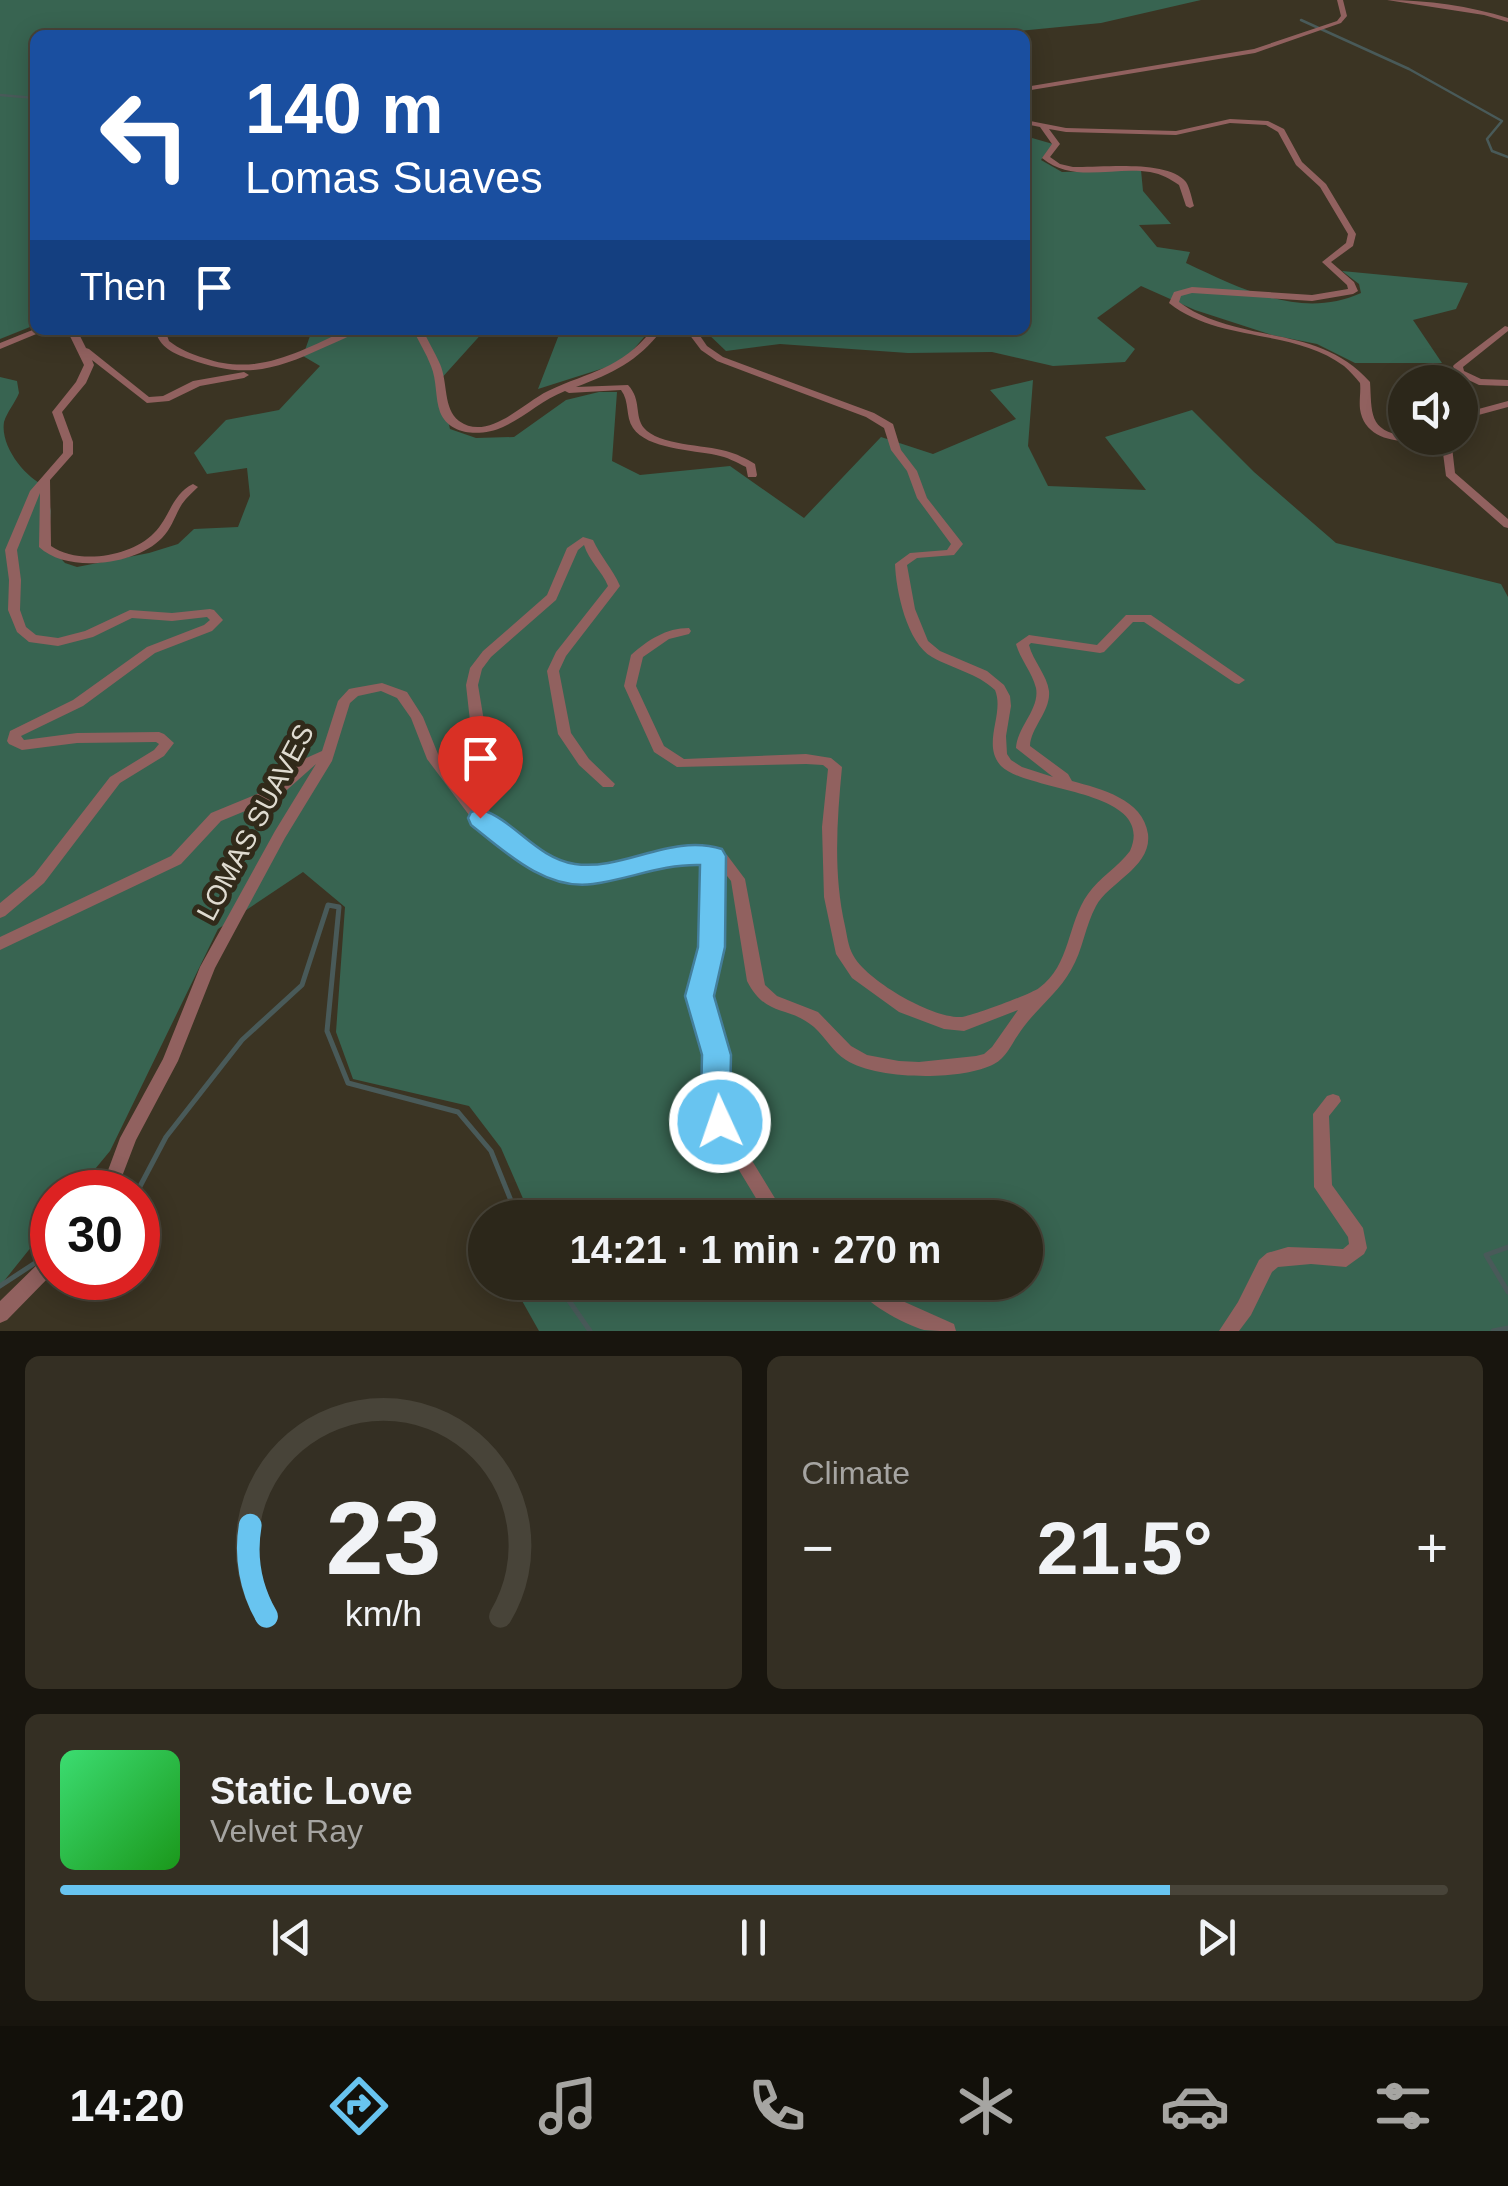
<!DOCTYPE html>
<meta charset="utf-8">
<style>
body{margin:0;font-family:Arial,sans-serif;background:#342f23;color:#f1f3f6;height:100vh;display:flex;flex-direction:column;font-size:38px;white-space:nowrap}
*{box-sizing:border-box;margin:0}
p{font-size:32px;color:#a6a5a2}
.icon{flex:none;width:55px;height:55px;fill:none;stroke:currentColor;stroke-width:2;stroke-linecap:round;stroke-linejoin:round}
.map{position:relative;height:1331px;overflow:hidden}
.panel{display:flex;flex-direction:column;gap:25px;padding:25px;background:#18150e;flex:1}
.panel>*{flex:none}
.top-card{position:absolute;left:30px;top:30px;width:1000px;height:305px;border-radius:15px;box-shadow:0 5px 25px #0003,0 0 0 2px #484439;background:#1a4fa0;color:#fff;overflow:hidden}
.fabs{position:absolute;left:1388px;top:365px;display:grid;gap:20px}
.fabs a{display:grid;place-items:center;width:90px;height:90px;border-radius:50%;background:#2c271a;box-shadow:0 5px 25px #0003,0 0 0 2px #484439;font-size:50px}
.speed{position:absolute;left:30px;top:1170px;display:flex;gap:20px;font-size:50px;font-weight:700;text-align:center}
.speed>*{display:grid;place-content:center;width:130px;height:130px;border-radius:50%;background:#2c271a;box-shadow:0 5px 25px #0003,0 0 0 2px #484439;line-height:1}
.speed .limit{border:15px solid #d22;background:#fff;color:#111}
.pin{position:absolute;display:grid;place-items:center;width:85px;height:85px;color:#fff;margin:-102px -42px;border-radius:50% 50% 50% 0;rotate:-45deg;box-shadow:0 0 10px #0007}
.pin .icon{rotate:45deg}
.me{position:absolute;width:110px;margin:-55px;rotate:357deg;stroke-linejoin:round;filter:drop-shadow(0 0 8px #0008)}
.turn{display:flex;align-items:center;gap:35px;height:210px;padding:0 50px;font-size:45px}
.turn .icon{width:130px;height:130px;stroke-width:2.5}
.turn b{display:block;font-size:70px;line-height:85px}
.then{display:flex;align-items:center;height:95px;padding:0 50px;background:#0003;gap:20px;font-size:38px}
.big{font-size:75px;font-weight:700;line-height:1.1}
.panel .tile{flex:1;display:flex;flex-direction:column;justify-content:center;gap:15px;min-width:0;padding:0 35px;border-radius:15px;background:#342f23}
.panel .dial{align-items:center;gap:0}
.dial svg{height:260px;overflow:visible;fill:none;stroke:#484439;stroke-width:7;stroke-linecap:round;text-anchor:middle}
.dial text{fill:#f1f3f6;stroke:none}
.song{display:flex;align-items:center;gap:30px}
.cover{width:120px;height:120px;border-radius:15px;background:linear-gradient(135deg,hsl(140 70% 55%),hsl(120 70% 35%))}
.played{height:10px;border-radius:5px;background:linear-gradient(90deg,#68c4f0 80%,#484439 80%)}
.keys{display:flex;justify-content:space-around;direction:ltr}
.heat{display:flex;justify-content:space-between;align-items:center;font-size:55px;direction:ltr}
.panel .tiles{flex:1;display:grid;gap:25px;grid-template-columns:1fr 1fr}
.tile:last-child{grid-column:span 2}
.trip{position:absolute;left:468px;top:1200px;width:575px;height:100px;border-radius:50px;background:#2c271a;box-shadow:0 5px 25px #0003,0 0 0 2px #484439;font-weight:700;line-height:100px;text-align:center}
.menu{display:flex;height:160px;justify-content:space-around;align-items:center;background:#12100a;color:#a6a5a2}
.menu .icon{width:70px;height:70px}
.menu .on{color:#68c4f0}
.menu b{font-size:45px;color:#f1f3f6}
.map>svg:first-child{display:block}
.green{fill:#386451}
.lines{fill:none;stroke-linecap:round;stroke-linejoin:round}
.stream-far1{stroke:#495a59;stroke-width:2.5}
.stream{stroke:#495a59;stroke-width:5}
.street{fill:#91615f;fill-rule:evenodd}
.route{fill:#68c4f0;stroke:#447f9c;stroke-width:2.5}
.labels{text-anchor:middle;stroke-width:10;stroke-linejoin:round;paint-order:stroke}
.street-label{font-size:28px;fill:#dfdbd0;stroke:#312a1a}
</style>
<div class="map">
<svg width="1508" height="1331" viewBox="0 0 1508 1331">
<rect width="100%" height="100%" fill="#3b3423"/>
<!-- green -->
<path class="green" d="M0,0H1201L1101,23L978,35H35V325L0,339Z
M1025,136L1053,144L1041,160L1062,172L1141,170L1143,191L1171,224L1139,225L1157,247L1190,252L1186,263C1241,289 1302,320 1361,293L1359,284L1342,271L1468,283L1456,309L1413,320L1442,363H1355L1317,344L1272,335L1195,310L1141,286L1097,318L1135,349L1125,362L1053,366L992,352L908,353L780,344L726,351L704,330H1025Z
M312,330H485L439,381L450,429L476,438L514,437L566,400L599,392H617L612,461L640,475L730,466L804,518L881,437L933,454L1016,419L990,390L1033,380L1028,446L1048,486L1146,490L1105,437L1192,410L1254,472L1336,543L1501,584L1508,597V1331H539L512,1283L1025,1282V1218L531,1217L501,1148L469,1106L353,1079L336,1032L345,907L303,872L218,929L110,1151L76,1192H52V1221L0,1286V377L17,381L19,393C15,403 7,412 4,422C0,447 26,478 45,486L51,511L48,545L65,563L77,567L149,553L178,544L194,529L238,527L250,496L247,468L207,474L194,453L226,420L279,410L320,366L303,356Z
M536,330H650L623,362L538,389L560,332Z"/>
<g class="lines">
<!-- stream-far1 -->
<path class="stream-far1" d="M1301,20L1409,69L1502,121L1487,139L1492,151L1508,157
M0,95L35,98"/>
<!-- stream -->
<path class="stream" d="M137,1192L166,1137L242,1040L302,985L328,905L339,907L327,1031L348,1083L458,1112L491,1151L518,1218
M1508,1247L1486,1255L1508,1292
M556,1282L590,1331
M0,1286L35,1263
M1493,1331L1508,1328"/>
<!-- street -->
<path class="street" d="M1337,0H1343L1347,16L1341,23L1255,53L1025,91V87L1254,49L1337,21L1341,16Z
M1387,0C1427,0 1470,6 1508,18V22L1484,15Z
M1230,119L1268,121L1284,129L1302,162L1326,184L1356,234L1353,246L1331,262L1354,282L1358,291L1353,294L1312,301L1192,293L1181,296L1179,302C1185,306 1192,311 1199,314C1258,342 1323,329 1370,382C1372,412 1368,431 1405,436V438H1424L1423,440C1398,444 1364,439 1360,409C1359,400 1361,391 1360,383C1355,377 1350,371 1344,366C1293,328 1219,343 1169,303L1174,292L1192,287L1312,295L1348,289L1347,285L1322,262L1346,243L1348,234L1320,187L1296,165L1278,132L1266,125L1230,123L1176,135L1066,132L1049,129L1060,144L1050,157L1060,164L1073,167C1100,168 1167,159 1186,182C1190,188 1192,200 1194,206L1190,208L1186,206L1179,185C1170,179 1162,174 1150,172C1114,166 1073,184 1042,158L1052,144L1040,127L1025,124V120L1066,128L1176,131Z
M1505,326L1508,327V331L1463,367L1464,371L1481,379L1508,380V386L1479,385L1456,374L1453,366L1455,364Z
M35,329L46,330L0,349V343Z
M67,330H77L86,348L89,349L149,397L163,396L193,381L244,372L249,375L244,378L200,386L169,401L147,403L92,360L94,365L86,383L62,412L73,442V454L50,480L51,546C78,565 131,557 154,533C170,517 172,494 193,484L198,487C193,492 187,497 182,504C175,515 172,528 162,538C136,565 68,574 39,547L40,493L17,550L21,580L20,610L26,627L36,635L58,638L85,631L130,610L172,613L210,609L214,610L223,620L212,631L155,653L83,706L21,736L24,740L77,733L159,732L164,734L174,743L164,756L120,783L44,883L5,916L0,918V903L34,875L110,777L154,750L159,744L156,742L77,743L22,750L9,744L7,741L10,731L73,700L147,647L204,625L210,620L207,617L172,621L132,618L93,637L58,646L29,642L17,632L8,610L9,580L5,550L30,491L63,453V442L52,412L76,382L84,365Z
M155,330H165L169,341C179,349 191,354 204,358C258,377 299,351 347,330H360C349,337 336,342 325,347C273,371 244,379 189,359C173,353 160,348 155,330Z
M413,330H423C428,341 435,353 440,364C448,382 443,409 459,421C488,442 523,403 548,391C590,371 620,370 652,330H662C637,362 613,373 576,387L628,385C642,400 634,416 644,428C658,445 705,445 726,451C737,454 745,458 755,464L757,475L756,477H748L746,467C736,462 727,457 716,455C693,450 647,449 633,428C625,416 630,402 621,390L569,393L565,391C542,400 525,417 503,427C483,436 450,437 440,412C435,398 437,380 431,366C426,353 419,342 413,330Z
M686,330H696L707,346L723,357L874,413L893,424L901,450L917,471L927,498L963,544L954,555L917,558L907,565L915,609L928,641L940,651L987,671L1004,685L1010,696L1011,706L1006,736L1007,754L1011,760L1022,767L1053,777L1016,748C1017,727 1040,709 1036,688C1032,672 1020,659 1016,644L1029,635L1097,645L1126,615H1151L1245,680L1239,684L1235,683L1144,622H1133L1104,652L1100,653L1031,643L1029,645C1033,661 1047,675 1049,691C1051,711 1031,727 1030,746L1068,774L1072,781C1101,789 1143,799 1148,834C1152,867 1109,882 1096,906C1085,926 1083,950 1071,970C1057,995 1033,1011 1018,1035C1011,1045 1006,1058 994,1064C962,1081 877,1080 846,1060C833,1052 825,1037 814,1027C788,1005 766,1018 747,981L731,881L720,867V947L707,996L724,1055L725,1112L732,1128L787,1218H768L719,1137L709,1112L708,1055L691,996L704,947L706,861L675,860L580,881L539,869L501,846L475,823L427,759L411,718L397,698L381,691L358,696L350,703L332,761L285,838L215,968L178,1061L136,1140L116,1192H100L120,1138L163,1059L200,967L275,831L316,764L279,797L221,821L181,864L0,950V937L171,856L211,813L269,789L304,759L322,751L338,701L349,689L354,688L382,683L407,692L423,717L438,754L476,805L478,798L461,757L470,721L466,685L470,668L483,651L547,595L567,548L583,537L593,540C600,556 613,569 620,586L566,656L559,671L571,733L589,759L615,784L613,787H603L579,765L558,734L547,671L556,652L608,586C602,571 589,561 584,545L578,550L556,600L491,657L482,669L478,685L484,721L475,757L492,798L488,816L511,838L548,861L580,869L675,850L698,849L727,855L745,879L765,985L777,996L818,1012L851,1046L867,1055L899,1061L919,1062L976,1056L984,1054L992,1047L1018,1010L964,1031L944,1029L899,1012L852,978L836,954L824,897L822,827L828,769L823,765L806,764L677,767L654,752L624,686L631,655C648,640 666,628 689,628L691,631L689,634L669,639L643,657L636,686L664,746L684,759L806,754L831,758L842,767C837,820 833,873 845,926C847,935 848,946 853,955C866,980 932,1019 962,1017C972,1016 1031,994 1039,988C1071,965 1067,923 1088,894C1099,878 1118,867 1130,851C1157,789 1028,793 1001,766C981,744 1005,714 995,690C977,673 953,669 932,657C907,643 896,591 895,564L910,553L947,550L951,544L917,498L907,471L891,450L884,428L866,417L717,361L701,350Z
M1508,401V407L1460,420V414Z
M1441,438H1451L1455,473L1508,519V528L1504,527L1446,476Z
M1333,1094L1339,1096L1341,1101L1329,1116L1332,1185L1363,1228L1367,1248L1364,1254L1346,1267L1311,1264L1278,1267L1272,1272L1251,1315L1239,1331H1219L1238,1302L1259,1260L1267,1253L1288,1247L1343,1249L1349,1244L1348,1237L1314,1187L1313,1114L1327,1096Z
M52,1253V1274L7,1320L0,1323V1301L46,1256Z
M852,1282H875L889,1295L954,1324L956,1331C946,1331 934,1331 924,1330C903,1324 863,1302 852,1282Z"/>
</g>
<!-- route -->
<path class="route" d="M480,809C515,820 536,858 575,864C624,871 671,833 722,849L726,856L725,947L714,996L731,1055L730,1100L735,1122L731,1132L720,1136L709,1132L701,1100L702,1055L685,996L698,947L700,865C662,864 630,879 593,884C546,891 505,852 471,825L468,818L471,812Z"/>
<g class="labels">
<!-- street labels -->
<g class="street-label">
<text transform="translate(255 822) rotate(-62)" y="10">LOMAS SUAVES</text>
</g>
</g>
</svg>
<div class="fabs">
<a><svg class="icon" aria-label="sound" viewBox="0 0 24 24"><path d="M4 9h4l5-4v14l-5-4H4zM17 9q2 3 0 6"/></svg></a>
</div>
<div class="speed"><div class="limit">30</div></div>
<div class="pin" style="left:480px;top:818px;background:#d93025"><svg class="icon" aria-label="arrive" viewBox="0 0 24 24"><path d="M6 21V4h12l-3 4 3 4H6"/></svg></div>
<svg class="me" style="left:720px;top:1122px" viewBox="-20 -20 40 40"><circle r="17" fill="#68c4f0" stroke="#fff" stroke-width="3"/><path d="M0-11L8 9 0 5-8 9z" fill="#fff"/></svg>
<div class="trip">14:21 · 1 min · 270 m</div>
<div class="top-card">
<div class="turn"><svg class="icon" aria-label="left" viewBox="0 0 24 24"><path d="M17 20v-9H6M10 6l-5 5 5 5"/></svg><div><b>140 m</b>Lomas Suaves</div></div>
<div class="then">Then<svg class="icon" aria-label="arrive" viewBox="0 0 24 24"><path d="M6 21V4h12l-3 4 3 4H6"/></svg></div>
</div>
</div>
<section class="panel">
<div class="tiles">
<div class="tile dial"><svg viewBox="0 0 100 80">
<path d="M14 69A42 42 0 1 1 86 69"/>
<path d="M14 69A42 42 0 0 1 9 41" stroke="#68c4f0"/>
<text x="50" y="56" font-size="32" font-weight="700">23</text>
<text x="50" y="72" font-size="11">km/h</text>
</svg></div>
<div class="tile"><p>Climate</p>
<div class="heat"><a>−</a><b class="big">21.5°</b><a>+</a></div>
</div>
<div class="tile">
<div class="song"><i class="cover"></i><div><b>Static Love</b><p>Velvet Ray</p></div></div>
<div class="played"></div>
<div class="keys"><svg class="icon" aria-label="previous" viewBox="0 0 24 24"><path d="M18 5L8 12l10 7zM5 5v14"/></svg><svg class="icon" aria-label="pause" viewBox="0 0 24 24"><path d="M8 5v14M16 5v14"/></svg><svg class="icon" aria-label="next" viewBox="0 0 24 24"><path d="M6 5l10 7-10 7zM19 5v14"/></svg></div>
</div>
</div>
</section>
<nav class="menu">
<b>14:20</b>
<svg class="icon on" aria-label="directions" viewBox="0 0 24 24"><path d="M12 3l9 9-9 9-9-9zM9 14v-3h6M13 9l2 2-2 2"/></svg>
<svg class="icon" aria-label="music" viewBox="0 0 24 24"><path d="M9 18V5l10-2v13"/><circle cx="6" cy="18" r="3"/><circle cx="16" cy="16" r="3"/></svg>
<svg class="icon" aria-label="phone" viewBox="0 0 24 24"><path d="M5 4h4l2 5-3 2q2 4 5 5l2-3 5 2v4C11 20 4 13 5 4z"/></svg>
<svg class="icon" aria-label="climate" viewBox="0 0 24 24"><path d="M12 3v18M4 7l16 10M4 17L20 7"/></svg>
<svg class="icon" aria-label="car" viewBox="0 0 24 24"><path d="M5 17H2v-5l4-1 3-4h7l3 4 3 1v5h-3M9 17h6M6 11h13"/><circle cx="7" cy="17" r="2"/><circle cx="17" cy="17" r="2"/></svg>
<svg class="icon" aria-label="filters" viewBox="0 0 24 24"><path d="M4 7h16M4 17h16"/><circle cx="9" cy="7" r="2"/><circle cx="15" cy="17" r="2"/></svg>
</nav>
